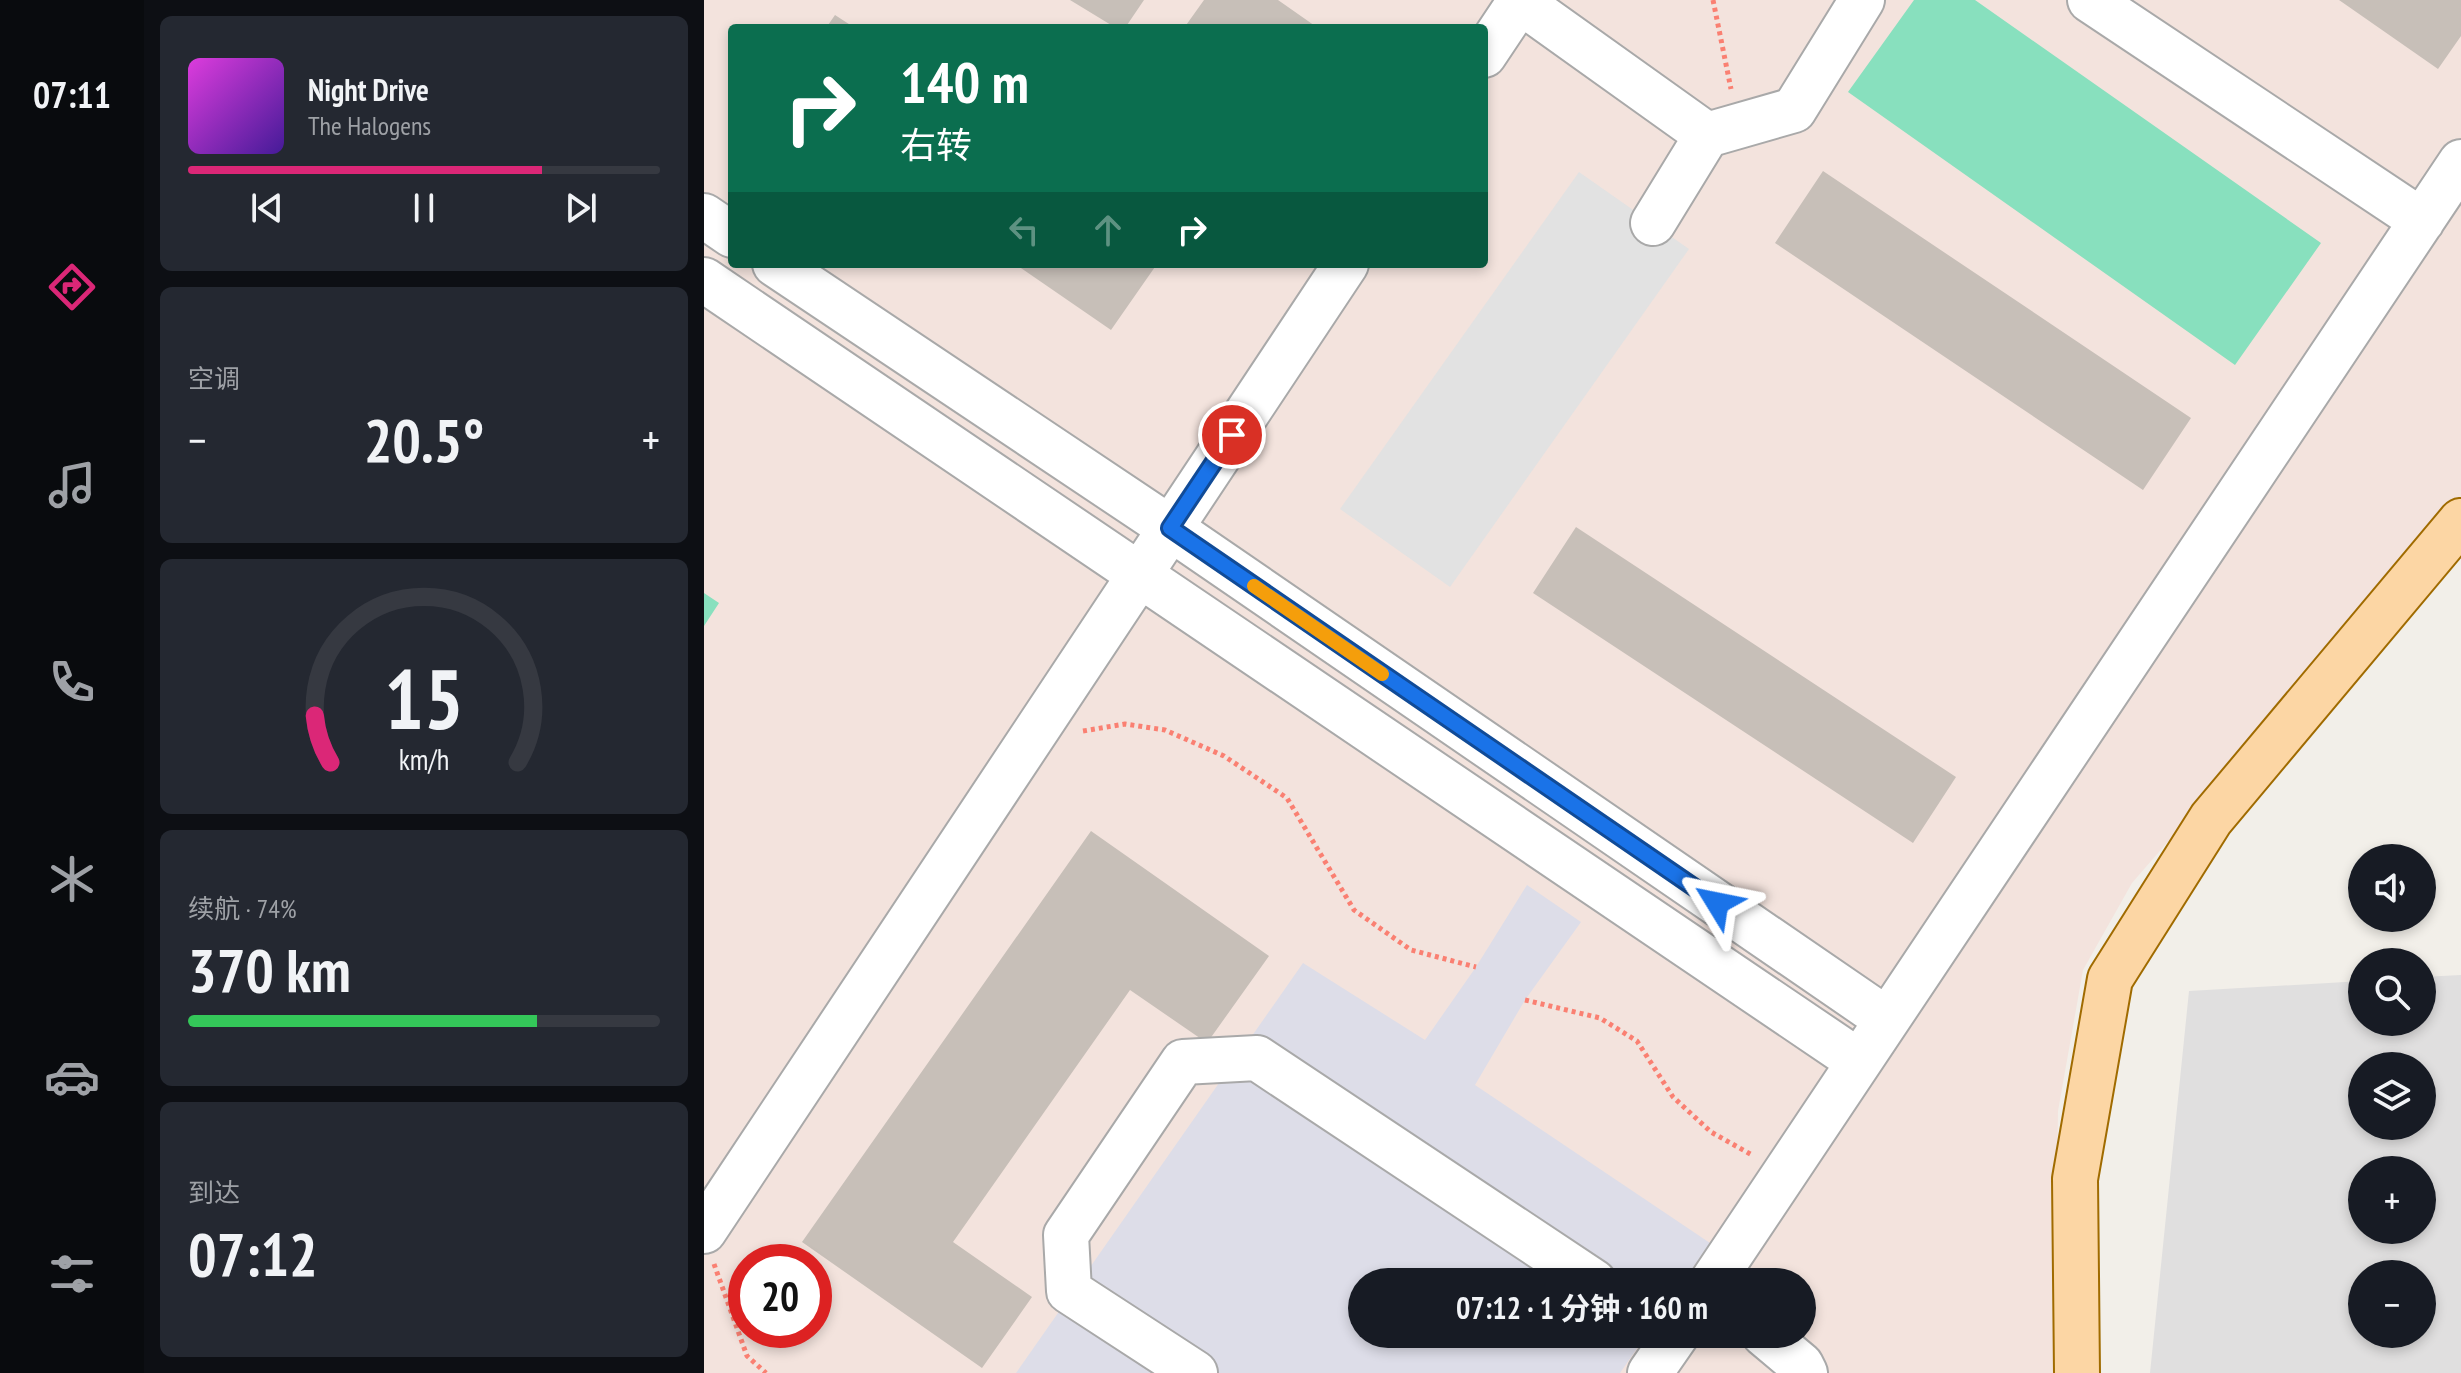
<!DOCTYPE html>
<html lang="zh">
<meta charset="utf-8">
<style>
body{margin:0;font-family:"PT Sans Narrow","Noto Sans SC",sans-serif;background:#242831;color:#f1f3f6;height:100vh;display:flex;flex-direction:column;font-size:30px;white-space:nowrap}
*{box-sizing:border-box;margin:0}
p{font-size:26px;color:#9ea1a6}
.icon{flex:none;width:44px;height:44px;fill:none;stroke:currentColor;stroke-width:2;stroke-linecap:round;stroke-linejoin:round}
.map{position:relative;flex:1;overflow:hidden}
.sheet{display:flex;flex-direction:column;gap:16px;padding:16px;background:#0d0f14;width:560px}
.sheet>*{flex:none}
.banner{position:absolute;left:24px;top:24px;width:760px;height:244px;border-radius:8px;box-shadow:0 4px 12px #0003;background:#0b6e4f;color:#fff;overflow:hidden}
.tools{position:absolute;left:1644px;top:844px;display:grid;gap:16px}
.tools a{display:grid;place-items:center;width:88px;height:88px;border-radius:50%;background:#171b24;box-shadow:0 4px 12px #0003;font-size:40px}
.speed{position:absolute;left:24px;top:1244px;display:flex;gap:16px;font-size:40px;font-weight:700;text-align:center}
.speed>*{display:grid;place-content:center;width:104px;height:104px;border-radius:50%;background:#171b24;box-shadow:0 4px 12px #0003;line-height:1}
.speed .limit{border:12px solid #d22;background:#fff;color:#111}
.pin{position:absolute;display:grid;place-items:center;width:68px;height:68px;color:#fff;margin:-34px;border:4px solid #fff;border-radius:50%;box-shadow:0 2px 8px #0007}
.me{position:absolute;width:88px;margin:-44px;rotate:305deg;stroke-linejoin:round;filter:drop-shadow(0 0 6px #0008)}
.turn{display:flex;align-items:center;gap:28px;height:168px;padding:0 40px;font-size:36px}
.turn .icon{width:104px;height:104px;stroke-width:2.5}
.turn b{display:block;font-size:56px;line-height:68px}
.lanes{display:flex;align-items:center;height:76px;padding:0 40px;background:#0003;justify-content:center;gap:40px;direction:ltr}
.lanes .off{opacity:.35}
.big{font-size:60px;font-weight:700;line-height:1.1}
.sheet .widget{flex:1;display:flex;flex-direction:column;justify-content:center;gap:12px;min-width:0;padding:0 28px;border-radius:12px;background:#242831}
.sheet .dial{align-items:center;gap:0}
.dial svg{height:208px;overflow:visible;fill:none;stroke:#363941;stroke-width:7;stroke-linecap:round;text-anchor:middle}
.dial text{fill:#f1f3f6;stroke:none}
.song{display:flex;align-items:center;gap:24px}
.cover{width:96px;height:96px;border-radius:12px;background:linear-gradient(135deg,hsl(300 70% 55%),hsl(260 70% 35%))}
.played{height:8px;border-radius:4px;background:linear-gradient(90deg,#db2777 75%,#363941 75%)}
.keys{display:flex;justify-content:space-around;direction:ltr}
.heat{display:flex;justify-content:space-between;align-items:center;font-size:44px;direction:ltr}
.charge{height:12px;border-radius:6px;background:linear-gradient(90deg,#34c759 74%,#363941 0)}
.trip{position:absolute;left:644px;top:1268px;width:468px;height:80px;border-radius:40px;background:#171b24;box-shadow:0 4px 12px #0003;font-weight:700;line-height:80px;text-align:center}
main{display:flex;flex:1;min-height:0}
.tabs{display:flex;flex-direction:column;width:144px;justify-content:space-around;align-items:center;background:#090b0e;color:#9ea1a6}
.tabs .icon{width:56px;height:56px}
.tabs .selected{color:#db2777}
.tabs b{font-size:36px;color:#f1f3f6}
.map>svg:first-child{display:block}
.residential{fill:#e0dfdf;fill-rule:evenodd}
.military{fill:#f3e3dd;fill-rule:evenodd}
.pitch{fill:#88e0be}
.parking{fill:#e2e2e2}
.plaza{fill:#dddde8}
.building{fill:#c7bfb8}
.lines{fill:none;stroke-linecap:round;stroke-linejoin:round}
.minor-casing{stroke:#a9a9a9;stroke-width:48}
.major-casing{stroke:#a06b00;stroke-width:48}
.path{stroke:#fa8072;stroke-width:5;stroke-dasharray:4 4;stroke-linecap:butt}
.minor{stroke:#fff;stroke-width:44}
.major{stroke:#fcd6a4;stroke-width:44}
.route-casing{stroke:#114b97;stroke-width:20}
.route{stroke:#1a73e8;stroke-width:14}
.slow{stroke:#f59e0b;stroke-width:14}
</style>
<main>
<nav class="tabs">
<b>07:11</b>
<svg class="icon selected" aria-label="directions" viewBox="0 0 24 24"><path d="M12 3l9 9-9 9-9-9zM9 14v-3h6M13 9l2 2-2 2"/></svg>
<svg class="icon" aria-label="music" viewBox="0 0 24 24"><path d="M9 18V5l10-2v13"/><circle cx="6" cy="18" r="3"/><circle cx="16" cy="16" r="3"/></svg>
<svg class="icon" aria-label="phone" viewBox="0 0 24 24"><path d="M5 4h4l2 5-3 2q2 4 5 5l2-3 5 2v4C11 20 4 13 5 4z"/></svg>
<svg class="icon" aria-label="climate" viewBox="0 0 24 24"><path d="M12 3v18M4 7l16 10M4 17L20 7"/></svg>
<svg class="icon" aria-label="car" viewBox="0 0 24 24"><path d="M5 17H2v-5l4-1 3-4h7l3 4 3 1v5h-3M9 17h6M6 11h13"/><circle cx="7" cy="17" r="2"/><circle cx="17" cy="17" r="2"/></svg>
<svg class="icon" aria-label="filters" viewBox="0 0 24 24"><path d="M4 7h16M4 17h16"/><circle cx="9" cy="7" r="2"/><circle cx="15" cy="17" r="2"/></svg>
</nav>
<section class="sheet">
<div class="widget">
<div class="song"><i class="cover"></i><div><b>Night Drive</b><p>The Halogens</p></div></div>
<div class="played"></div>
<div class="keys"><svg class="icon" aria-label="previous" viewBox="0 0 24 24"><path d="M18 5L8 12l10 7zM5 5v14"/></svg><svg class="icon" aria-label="pause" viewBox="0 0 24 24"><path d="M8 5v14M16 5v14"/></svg><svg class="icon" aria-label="next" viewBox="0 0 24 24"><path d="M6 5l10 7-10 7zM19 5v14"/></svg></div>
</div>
<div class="widget"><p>空调</p>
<div class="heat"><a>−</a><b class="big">20.5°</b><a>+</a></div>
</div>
<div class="widget dial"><svg viewBox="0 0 100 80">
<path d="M14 69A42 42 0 1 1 86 69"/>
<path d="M14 69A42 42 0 0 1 8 51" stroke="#db2777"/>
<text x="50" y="56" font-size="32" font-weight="700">15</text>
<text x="50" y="72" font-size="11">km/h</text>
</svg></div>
<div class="widget"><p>续航 · 74%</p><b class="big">370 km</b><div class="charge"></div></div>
<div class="widget"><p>到达</p><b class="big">07:12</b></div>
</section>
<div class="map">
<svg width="1757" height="1373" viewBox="0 0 1757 1373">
<rect width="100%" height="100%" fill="#f2efe9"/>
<!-- residential -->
<path class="residential" d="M1757,975V1373H1446L1485,991L1658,981V1022H1718V977ZM1658,1066H1718V1126H1658ZM1658,1170H1718V1230H1658ZM1718,1274V1334H1658V1274Z"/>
<!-- military -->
<path class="military" d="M0,0H1757V504L1428,883L1379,970L1354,1111L1350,1373H0ZM28,28H780V264H28ZM42,1262H110V1330H42ZM658,1282H1098V1334H658Z"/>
<!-- pitch -->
<path class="pitch" d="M1210,0H1271L1617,243L1531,365L1144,92Z
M0,593L15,603L0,626Z"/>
<!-- parking -->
<path class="parking" d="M875,172L985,249L746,587L636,509Z"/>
<!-- plaza -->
<path class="plaza" d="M823,885L877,922L821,1000L771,1085L1006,1243L979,1282H658V1334H943L916,1373H312L599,963L721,1040L772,967Z"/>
<!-- building -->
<path class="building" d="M366,0H440L421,28H412Z
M500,0H574L614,28H480Z
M1635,0H1757V36L1734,69Z
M131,15L151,28H122Z
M1119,171L1487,418L1439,490L1071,243Z
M316,264H453L407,330L314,266Z
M872,527L1252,777L1209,843L829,593Z
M387,831L565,956L503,1043L426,990L249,1242L328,1297L278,1368L98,1242Z"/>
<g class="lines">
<!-- minor casing -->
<g class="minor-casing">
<path id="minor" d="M814,0L1003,135L1090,110L1158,0
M1386,0L1718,221
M780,55L816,1
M0,216L28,235
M949,223L1003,135
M71,264L466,528L1182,1019
M0,280L1154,1061
M0,1231L642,264
M1008,1282L1757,162
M1060,1334L1097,1365L1101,1373
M491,1373L365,1291L362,1235L479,1062L553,1058L890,1282
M946,1373L973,1334"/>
</g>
<!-- major casing -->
<g class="major-casing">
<path id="major" d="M1373,1373L1371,1179L1406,979L1507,819L1757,521"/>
</g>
<!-- path -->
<path class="path" d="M1009,0L1027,89
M379,731L421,724L461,730L520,756L583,798L650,910L707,950L772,967
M821,1000L896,1018L933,1041L969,1097L1007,1132L1048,1155
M10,1264L43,1356L62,1373"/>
<!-- minor -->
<use href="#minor" class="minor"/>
<!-- major -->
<use href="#major" class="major"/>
</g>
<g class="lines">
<!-- route casing -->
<g class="route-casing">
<path id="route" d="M528,435L466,528L1013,903"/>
</g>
<!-- route -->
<use href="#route" class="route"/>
<!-- slow -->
<path class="slow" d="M550,586L678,674"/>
</g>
</svg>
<div class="tools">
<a><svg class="icon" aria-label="sound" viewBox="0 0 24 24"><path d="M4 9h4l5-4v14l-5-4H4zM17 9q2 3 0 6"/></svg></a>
<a><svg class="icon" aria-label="search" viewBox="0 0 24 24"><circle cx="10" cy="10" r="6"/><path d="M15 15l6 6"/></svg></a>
<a><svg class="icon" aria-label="layers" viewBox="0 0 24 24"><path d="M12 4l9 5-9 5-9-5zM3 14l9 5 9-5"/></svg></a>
<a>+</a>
<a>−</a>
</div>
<div class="speed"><div class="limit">20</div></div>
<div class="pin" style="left:528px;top:435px;background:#d93025"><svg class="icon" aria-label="arrive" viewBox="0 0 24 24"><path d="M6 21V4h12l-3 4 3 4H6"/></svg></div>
<svg class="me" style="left:1013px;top:903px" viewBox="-20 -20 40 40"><path d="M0-17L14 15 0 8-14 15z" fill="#1a73e8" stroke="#fff" stroke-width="4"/></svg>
<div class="trip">07:12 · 1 分钟 · 160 m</div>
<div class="banner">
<div class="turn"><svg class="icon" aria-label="right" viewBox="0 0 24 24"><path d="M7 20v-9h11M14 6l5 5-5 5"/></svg><div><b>140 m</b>右转</div></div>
<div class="lanes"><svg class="icon off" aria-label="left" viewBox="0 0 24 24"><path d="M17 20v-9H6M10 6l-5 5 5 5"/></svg><svg class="icon off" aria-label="ahead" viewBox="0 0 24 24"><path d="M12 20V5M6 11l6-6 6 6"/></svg><svg class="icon" aria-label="right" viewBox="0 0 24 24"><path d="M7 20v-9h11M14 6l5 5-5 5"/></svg></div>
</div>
</div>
</main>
